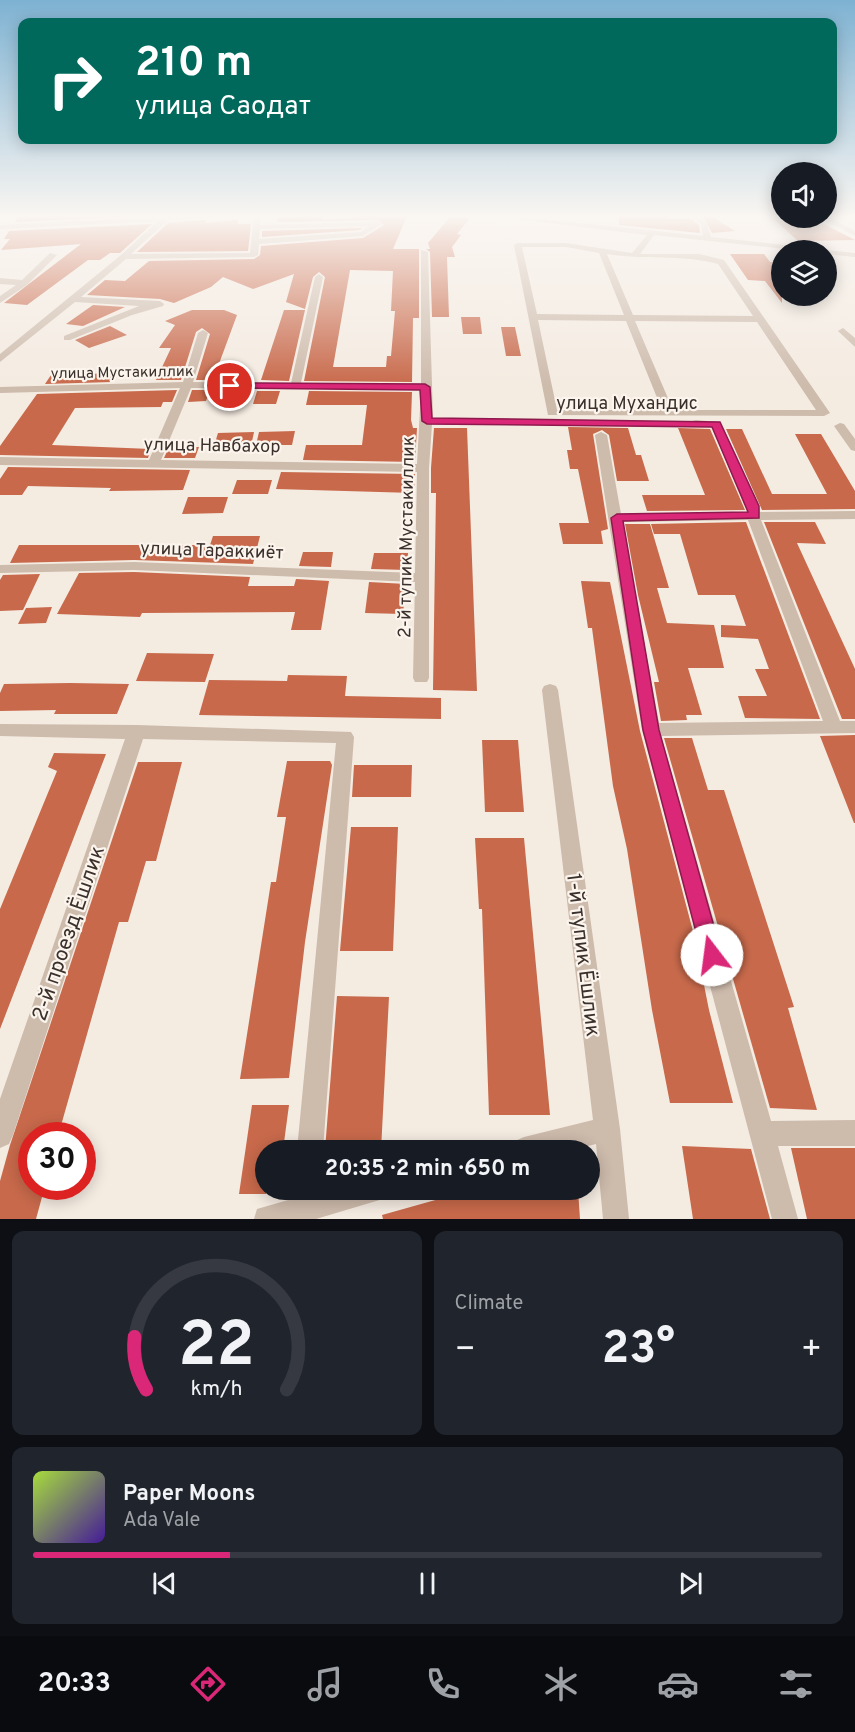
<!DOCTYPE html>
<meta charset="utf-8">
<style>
body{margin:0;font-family:Overpass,sans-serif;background:#20242c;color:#f1f3f6;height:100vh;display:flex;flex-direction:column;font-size:22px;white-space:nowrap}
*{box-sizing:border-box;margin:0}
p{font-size:20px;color:#9ea1a6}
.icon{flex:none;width:33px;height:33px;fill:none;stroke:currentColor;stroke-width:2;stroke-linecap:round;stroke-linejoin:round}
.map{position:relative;height:1219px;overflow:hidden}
.details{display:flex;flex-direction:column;gap:12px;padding:12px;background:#0d0f14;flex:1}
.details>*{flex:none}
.hud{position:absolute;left:18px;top:18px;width:819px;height:126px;border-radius:12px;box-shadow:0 3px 15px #0003;background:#00695c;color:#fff;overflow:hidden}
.tools{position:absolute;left:771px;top:162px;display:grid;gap:12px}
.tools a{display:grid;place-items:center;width:66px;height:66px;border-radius:50%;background:#171b24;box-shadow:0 3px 15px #0003;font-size:30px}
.speed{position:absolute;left:18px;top:1122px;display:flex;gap:12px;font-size:30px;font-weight:700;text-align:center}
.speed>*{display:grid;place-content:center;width:78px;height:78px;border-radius:50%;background:#171b24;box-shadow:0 3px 15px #0003;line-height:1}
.speed .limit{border:9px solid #d22;background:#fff;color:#111}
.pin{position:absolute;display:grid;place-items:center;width:51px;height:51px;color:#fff;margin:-26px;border:3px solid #fff;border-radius:50%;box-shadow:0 2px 6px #0007}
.me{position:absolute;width:66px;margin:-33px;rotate:345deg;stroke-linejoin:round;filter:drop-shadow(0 0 4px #0008)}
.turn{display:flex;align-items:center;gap:21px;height:126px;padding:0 18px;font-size:27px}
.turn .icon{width:78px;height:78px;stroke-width:2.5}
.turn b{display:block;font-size:42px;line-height:51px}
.big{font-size:45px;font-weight:700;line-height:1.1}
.details .widget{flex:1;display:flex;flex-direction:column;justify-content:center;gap:9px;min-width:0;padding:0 21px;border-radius:12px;background:#20242c}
.details .dial{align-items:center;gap:0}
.dial svg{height:156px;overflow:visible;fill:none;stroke:#363941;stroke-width:7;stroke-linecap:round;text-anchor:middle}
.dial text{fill:#f1f3f6;stroke:none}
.song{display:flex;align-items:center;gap:18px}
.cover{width:72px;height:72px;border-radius:9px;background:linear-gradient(135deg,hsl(80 70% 55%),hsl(260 70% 35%))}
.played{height:6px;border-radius:3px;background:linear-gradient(90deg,#db2777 25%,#363941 25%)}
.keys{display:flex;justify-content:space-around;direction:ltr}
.heat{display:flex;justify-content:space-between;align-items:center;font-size:33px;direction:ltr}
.details .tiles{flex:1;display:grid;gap:12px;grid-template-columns:1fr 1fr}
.widget:last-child{grid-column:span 2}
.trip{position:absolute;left:255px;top:1140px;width:345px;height:60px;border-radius:30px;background:#171b24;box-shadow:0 3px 15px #0003;font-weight:700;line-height:60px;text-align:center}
.tabs{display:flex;height:96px;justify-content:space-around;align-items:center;background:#090b0e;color:#9ea1a6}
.tabs .icon{width:42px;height:42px}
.tabs .current{color:#db2777}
.tabs b{font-size:27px;color:#f1f3f6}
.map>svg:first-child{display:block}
.building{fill:#c8694b;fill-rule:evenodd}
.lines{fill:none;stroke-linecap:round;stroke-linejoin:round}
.minor{fill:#cdbbac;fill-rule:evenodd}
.route{fill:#db2777;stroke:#8e194d;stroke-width:1.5}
.labels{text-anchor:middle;stroke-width:4.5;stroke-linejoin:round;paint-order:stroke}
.far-street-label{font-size:15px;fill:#3b302b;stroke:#fbf5ee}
.street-label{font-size:18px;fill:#3b302b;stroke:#fbf5ee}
.near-street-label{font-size:21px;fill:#3b302b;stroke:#fbf5ee}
</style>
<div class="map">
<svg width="855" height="1219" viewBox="0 0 855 1219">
<rect width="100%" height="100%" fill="#f4ebe1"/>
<!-- building -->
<path class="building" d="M19,216H140L15,222Z
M322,216L323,220L355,218L354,216H407L393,249H419V318H413L412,382L304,381L325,277L319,272L313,277L305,309L286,302L294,274L253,289L223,277L211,287L174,303L160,299L87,295L105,280L125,281L149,261L254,259L260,255L261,246L363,238L384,225L378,220L278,222L277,218ZM350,270L393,271L391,311H395L391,356H387L386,367H333Z
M619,216H668L667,219L689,218L699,225L700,233L619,225Z
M703,216H711L735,231L712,233Z
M450,217L470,218L457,234L461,235L452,247L455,257H447L449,317H432L430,252L426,249H430L428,243Z
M808,218H812L855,240L798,241L775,220Z
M205,220V223L237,220L238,224H251L248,251L137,252L168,223Z
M152,224L120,253H110L100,260H88L27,305L4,303L81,244L1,250L10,239H4L9,231Z
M362,228L360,230L262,237V231Z
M730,254H764L770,262H782V303L765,281L748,280Z
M93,305L125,307L83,326L66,324Z
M192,310H224L237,315L213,380H196L210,334L202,328L196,332L181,380H156L171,348H159L175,325L165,321Z
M284,310H305L289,381L261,380Z
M461,317H480L482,334H463Z
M110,326L127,335L89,348L75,340Z
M501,327H515L521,356H506Z
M117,373L112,382L45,384L51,375Z
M177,390L172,402H163L161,407L75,408L52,445L151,449L148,458L0,455V446L37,394Z
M192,390H210L206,401L188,402Z
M257,391H280L276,404H253Z
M309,391L412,392L411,420L413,428H417L415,462L303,460L306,445H362L367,405H306Z
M568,427L628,428L636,455H641L649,481H617L609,435L602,430L593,434L608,529L601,531L603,544H563L559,523H589L578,469H570L567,450H572Z
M434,428H467L477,691L433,690L436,493H431V468Z
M678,428L710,429L745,510L647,511L642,495H705Z
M726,429H742L772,494H827L795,434H821L855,491V509L762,510Z
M295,431L292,445H256L259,432Z
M254,432L251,446H214L218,433Z
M169,447H199L195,458H164Z
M8,467L190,470L183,490L109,491L111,488L28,486L22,495H0V479Z
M281,472L415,474L414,493L276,489Z
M237,480H272L268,494H232Z
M188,497H228L223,513L182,514Z
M746,522L820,719L745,718L738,696H767L755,669H769L758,639L721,637V625L746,626L735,595H698L680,534H654L651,524Z
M764,522H815L826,544L797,543L855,669V719H842Z
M625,524H650L669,588H657L667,623L714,625L724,668H688L702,715H686L687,720L661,721L654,682H659L638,595Z
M213,536H260L253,564L134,560L10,563L19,545H210Z
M303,552H333L331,567L299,566Z
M374,553H408L407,570L371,569Z
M134,572L250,577L248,586H294L296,579L329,581L321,630H291L295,612L142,613L140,617L57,614L79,573Z
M40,574L23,610L0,611V580L3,575Z
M581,581L610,582L640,731L694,935L709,1010L733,1103H670L652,1010L627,849L613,786L592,628H588Z
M369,582L406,584L403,614L365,613Z
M52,607L46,623L18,624L26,608Z
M147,653L214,654L205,682L136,681Z
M288,675L347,676L345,696L441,698V719L199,715L209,680L287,681Z
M4,684L70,683L129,684L117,714H54L56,710L0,711V693Z
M855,735V823H854L820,736Z
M664,738H692L708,790H724L794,1007L788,1008L817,1110L770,1108Z
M482,740H518L524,812H485Z
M54,753L106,754L0,1029V909L57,771L48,767Z
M287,761H330L332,765L305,942L289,1078L240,1079L271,882H276L286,817H277Z
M138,762H182L156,861H146L128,922H119L58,1136H32V1186H45L36,1219H0V1181L10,1145Z
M354,765H412L411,797H352Z
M351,827H398L393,951H340Z
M475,838H524L550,1115H489L482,909H479Z
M337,996L389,997L381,1150H325Z
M252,1105H289L283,1150H266V1194H239Z
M682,1146L751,1149L770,1219H693Z
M791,1148H855V1219H807Z
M471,1190H578L580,1219H383L382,1215Z"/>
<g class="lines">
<!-- minor -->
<path class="minor" d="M181,216H224L167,221L131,254L250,253L254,216H260V225L378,222L382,224L363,236L259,244L258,255L254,257L126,259L81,297L160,301L164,304L163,306L132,315L70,340H64V336L139,306L75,302L0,362V354L121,255L158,221L0,229V225ZM369,226L361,232L259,239L260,229Z
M491,216H513L703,236L701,224L690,216C705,215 708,224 711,237L814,248L815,250H794L654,235L640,254H699L724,260L830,413L824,416L548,415L514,245L518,243H566L632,253L647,235ZM522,247H566L599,253L624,315L537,314ZM607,254C644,260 682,254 718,264L753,316L633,315ZM538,320L626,321L662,410H557ZM635,321L757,322L816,410H673Z
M828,216L855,231V236L821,218Z
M421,250L428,252L433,418L564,419L570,422L564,425L432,424L429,468V678L427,682H415L413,678L415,582L134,570L0,573V565L134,562L415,573L417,472L0,465V457L149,460L180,388L0,393V387L183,382L198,333L203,330L208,333L193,382L291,383L315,277L319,274L323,277L301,383L421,384ZM191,388L421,390L417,464L161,460Z
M823,250H826L855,253V257L826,254V250Z
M50,253L57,255L27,285L0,303V296L16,285L0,284V278L22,280Z
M843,328L855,338V347L838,331Z
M696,420L720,422L759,506L760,512L855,511V519L761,520L840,721H855V733L661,736L771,1121L855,1120V1146H778L798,1219H772L642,730L595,435L601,432L607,435L621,514L747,512V506L712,427L692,425V421ZM748,520L823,721L659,723L622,522Z
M840,423L844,424L855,439V451L851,450L834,426Z
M550,684L556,686L558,690L620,1129L629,1219H603L596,1144L572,1150H511L515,1141L524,1137L593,1120L542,690L544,686Z
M0,724L137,725L351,732L354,737L323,1150H297L336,743L143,739L13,1135L9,1144L0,1148V1099L125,739L0,736Z
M295,1190H387L383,1199L316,1219H254L257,1209L295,1198Z"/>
</g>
<!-- sky -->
<linearGradient id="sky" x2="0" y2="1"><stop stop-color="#7eb2d2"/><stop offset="0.56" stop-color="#faf6f2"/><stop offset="1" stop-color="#faf6f2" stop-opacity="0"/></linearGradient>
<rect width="855" height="386" fill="url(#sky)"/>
<!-- route -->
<path class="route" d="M230,383L425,384L430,387L432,418L720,422L759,506V518L623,521L659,730L722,955L719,961L712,964L705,961L702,955L643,730L611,518L617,514L748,512L712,427L427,424L422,421L420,390L227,388L225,386Z"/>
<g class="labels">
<!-- far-street labels -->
<g class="far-street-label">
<text transform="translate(122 372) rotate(-1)" y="5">улица Мустакиллик</text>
</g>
<!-- street labels -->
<g class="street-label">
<text x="627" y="409">улица Мухандис</text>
<text transform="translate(212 445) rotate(1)" y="6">улица Навбахор</text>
<text transform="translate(406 537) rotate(-89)" y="6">2-й тупик Мустакиллик</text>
<text transform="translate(212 550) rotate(2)" y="6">улица Тараккиёт</text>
</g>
<!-- near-street labels -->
<g class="near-street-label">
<text transform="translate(68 933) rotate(-71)" y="7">2-й проезд Ёшлик</text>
<text transform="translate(584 955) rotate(83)" y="7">1-й тупик Ёшлик</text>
</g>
</g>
</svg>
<div class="tools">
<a><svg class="icon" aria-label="sound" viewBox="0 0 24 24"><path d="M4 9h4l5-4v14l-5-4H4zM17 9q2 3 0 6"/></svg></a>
<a><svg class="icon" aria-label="layers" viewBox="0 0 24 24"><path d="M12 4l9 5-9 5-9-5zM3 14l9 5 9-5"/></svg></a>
</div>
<div class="speed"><div class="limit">30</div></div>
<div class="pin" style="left:230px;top:386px;background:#d93025"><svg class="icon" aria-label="arrive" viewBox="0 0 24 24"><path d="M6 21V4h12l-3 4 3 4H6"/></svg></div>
<svg class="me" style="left:712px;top:955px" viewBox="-20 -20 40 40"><circle r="19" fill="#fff"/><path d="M0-13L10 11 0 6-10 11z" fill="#db2777"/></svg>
<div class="trip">20:35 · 2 min · 650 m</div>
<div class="hud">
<div class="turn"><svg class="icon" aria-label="right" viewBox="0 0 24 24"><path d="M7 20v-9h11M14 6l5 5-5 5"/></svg><div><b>210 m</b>улица Саодат</div></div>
</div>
</div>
<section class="details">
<div class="tiles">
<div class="widget dial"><svg viewBox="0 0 100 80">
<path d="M14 69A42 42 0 1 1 86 69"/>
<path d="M14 69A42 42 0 0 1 8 42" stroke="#db2777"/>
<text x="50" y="56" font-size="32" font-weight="700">22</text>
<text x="50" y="72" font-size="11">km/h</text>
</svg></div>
<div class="widget"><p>Climate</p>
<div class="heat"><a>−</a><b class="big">23°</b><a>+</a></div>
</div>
<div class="widget">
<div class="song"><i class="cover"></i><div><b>Paper Moons</b><p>Ada Vale</p></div></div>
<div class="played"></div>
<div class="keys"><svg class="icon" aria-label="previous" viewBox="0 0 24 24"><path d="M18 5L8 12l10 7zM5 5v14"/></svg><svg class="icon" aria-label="pause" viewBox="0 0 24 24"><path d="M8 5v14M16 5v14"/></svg><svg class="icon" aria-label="next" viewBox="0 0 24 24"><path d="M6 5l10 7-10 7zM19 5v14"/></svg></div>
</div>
</div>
</section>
<nav class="tabs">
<b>20:33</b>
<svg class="icon current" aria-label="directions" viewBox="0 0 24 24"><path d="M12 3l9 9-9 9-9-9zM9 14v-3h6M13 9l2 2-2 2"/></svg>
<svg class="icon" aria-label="music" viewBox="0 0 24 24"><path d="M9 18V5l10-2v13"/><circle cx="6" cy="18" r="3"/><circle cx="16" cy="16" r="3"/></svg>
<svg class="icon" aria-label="phone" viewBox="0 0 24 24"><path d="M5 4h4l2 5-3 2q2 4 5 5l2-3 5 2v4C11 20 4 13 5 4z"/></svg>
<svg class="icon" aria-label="climate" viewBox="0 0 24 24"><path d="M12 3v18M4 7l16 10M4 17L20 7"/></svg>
<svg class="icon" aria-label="car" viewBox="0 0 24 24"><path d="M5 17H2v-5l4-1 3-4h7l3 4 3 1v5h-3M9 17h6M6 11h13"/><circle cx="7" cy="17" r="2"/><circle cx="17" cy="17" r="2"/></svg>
<svg class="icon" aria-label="filters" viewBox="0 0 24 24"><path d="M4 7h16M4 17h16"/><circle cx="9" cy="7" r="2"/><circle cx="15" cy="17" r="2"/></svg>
</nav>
